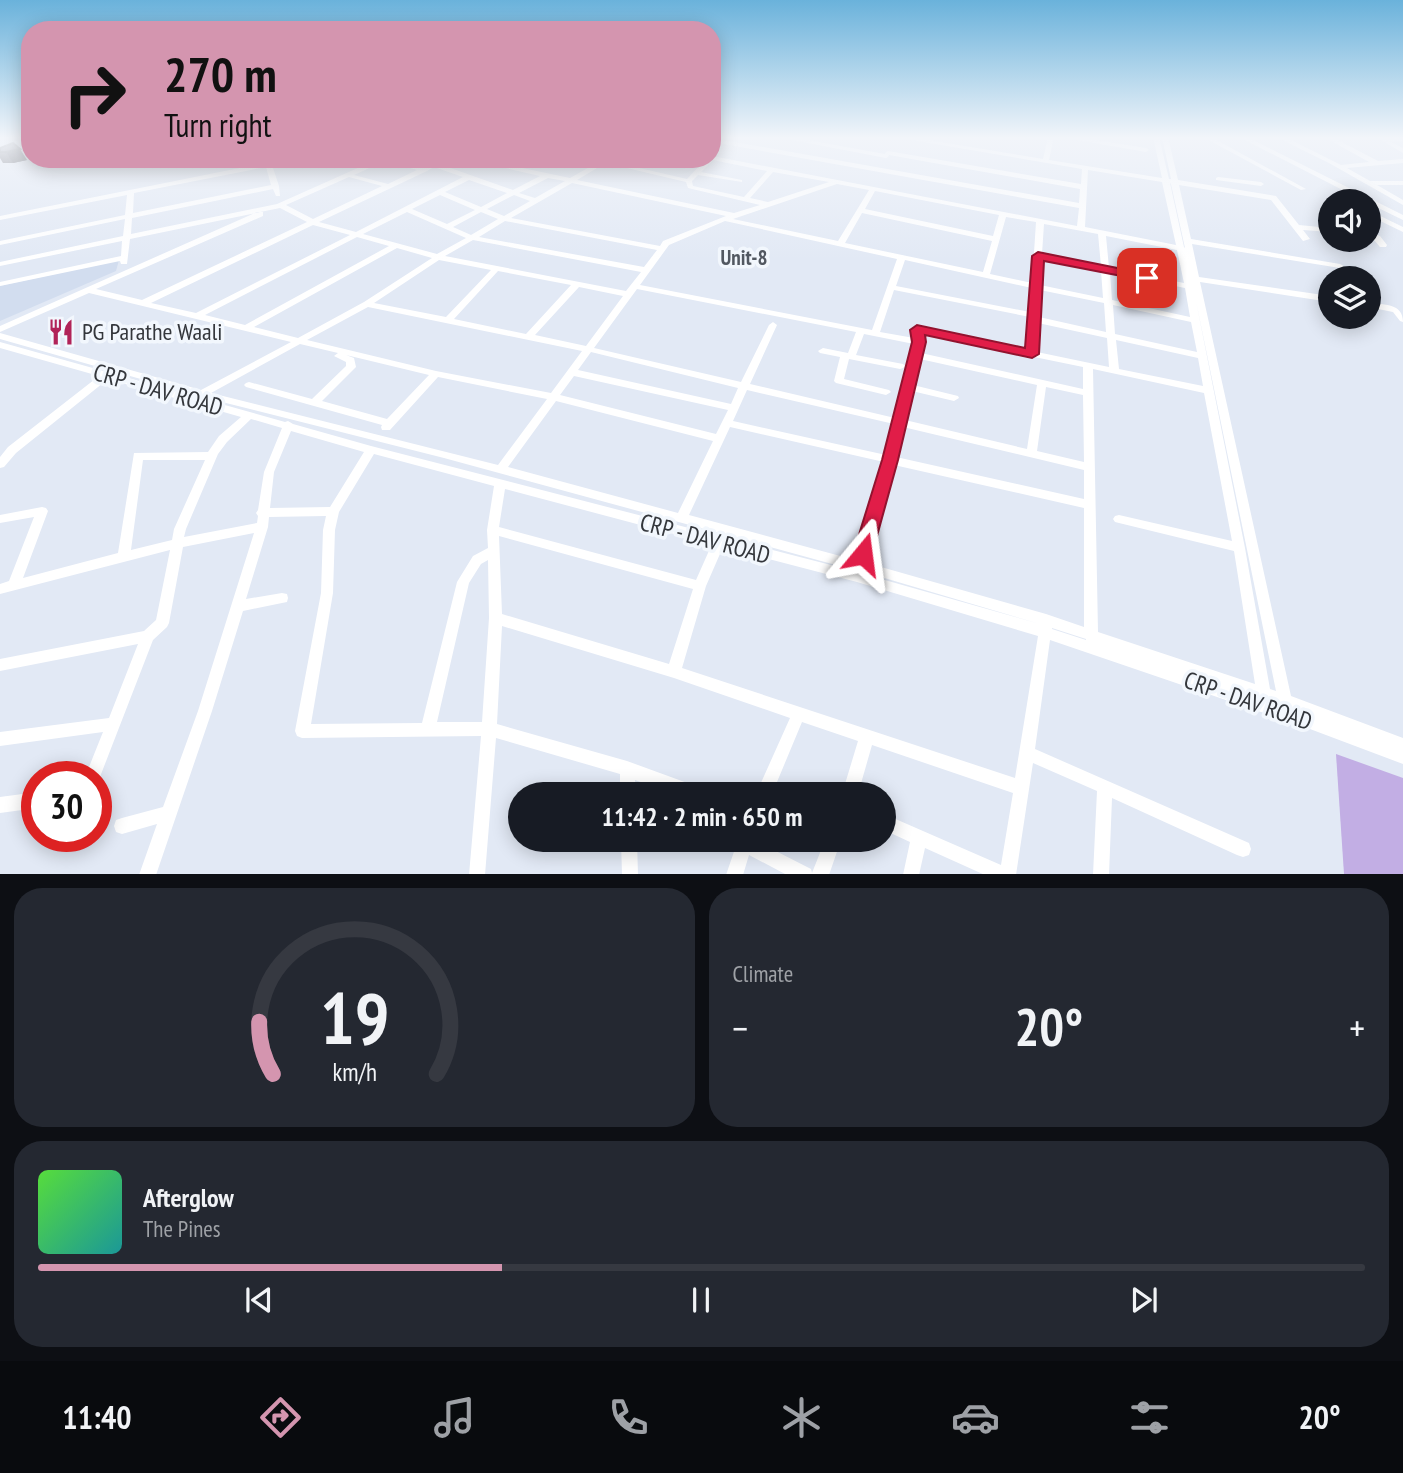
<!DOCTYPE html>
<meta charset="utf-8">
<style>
body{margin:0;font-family:"PT Sans Narrow",sans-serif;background:#242831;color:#f1f3f6;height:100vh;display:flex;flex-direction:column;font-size:26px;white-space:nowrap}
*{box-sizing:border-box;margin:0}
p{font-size:23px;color:#9ea1a6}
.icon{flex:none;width:38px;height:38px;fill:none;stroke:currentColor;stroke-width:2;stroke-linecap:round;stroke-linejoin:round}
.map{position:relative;height:874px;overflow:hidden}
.side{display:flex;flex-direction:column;gap:14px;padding:14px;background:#0d0f14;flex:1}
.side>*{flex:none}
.top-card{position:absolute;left:21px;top:21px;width:700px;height:147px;border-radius:28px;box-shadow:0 4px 18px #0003;background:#d495af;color:#111;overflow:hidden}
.controls{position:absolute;left:1318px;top:189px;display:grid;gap:14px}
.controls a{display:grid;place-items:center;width:63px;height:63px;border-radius:50%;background:#171b24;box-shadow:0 4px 18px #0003;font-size:35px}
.speed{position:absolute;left:21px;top:761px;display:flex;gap:14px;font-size:35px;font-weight:700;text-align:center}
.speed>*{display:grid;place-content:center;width:91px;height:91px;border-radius:50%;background:#171b24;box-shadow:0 4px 18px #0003;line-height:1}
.speed .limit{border:10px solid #d22;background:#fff;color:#111}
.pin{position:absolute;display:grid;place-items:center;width:60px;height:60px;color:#fff;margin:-30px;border-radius:14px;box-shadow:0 4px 10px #0006}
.me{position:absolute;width:77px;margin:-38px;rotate:16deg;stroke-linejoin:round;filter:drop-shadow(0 0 5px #0008)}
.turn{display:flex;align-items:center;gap:24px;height:147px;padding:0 28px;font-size:32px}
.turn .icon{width:91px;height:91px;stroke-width:2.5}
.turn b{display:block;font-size:49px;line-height:60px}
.big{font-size:52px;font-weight:700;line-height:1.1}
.side .widget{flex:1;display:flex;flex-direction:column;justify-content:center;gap:10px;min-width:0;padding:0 24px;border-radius:28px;background:#242831}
.side .dial{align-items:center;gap:0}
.dial svg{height:182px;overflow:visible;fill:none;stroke:#363941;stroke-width:7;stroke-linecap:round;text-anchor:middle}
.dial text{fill:#f1f3f6;stroke:none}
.song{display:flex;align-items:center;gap:21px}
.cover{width:84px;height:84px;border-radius:10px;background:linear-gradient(135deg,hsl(110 70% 55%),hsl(180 70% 35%))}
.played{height:7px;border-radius:4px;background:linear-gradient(90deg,#d495af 35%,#363941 35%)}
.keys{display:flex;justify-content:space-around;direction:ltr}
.heat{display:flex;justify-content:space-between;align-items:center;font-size:38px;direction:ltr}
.side .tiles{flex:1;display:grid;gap:14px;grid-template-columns:1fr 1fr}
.widget:last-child{grid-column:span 2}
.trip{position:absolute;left:508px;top:782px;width:388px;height:70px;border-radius:35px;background:#171b24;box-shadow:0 4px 18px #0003;font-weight:700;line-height:70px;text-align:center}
.dock{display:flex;height:112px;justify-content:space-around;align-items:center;background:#090b0e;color:#9ea1a6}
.dock .icon{width:49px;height:49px}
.dock .on{color:#d495af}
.dock b{font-size:32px;color:#f1f3f6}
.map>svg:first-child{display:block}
.built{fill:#d2ddef}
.green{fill:#c2aee4}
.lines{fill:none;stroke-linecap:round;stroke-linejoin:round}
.minor{fill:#fff;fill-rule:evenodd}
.wall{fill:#5b5c65}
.shaded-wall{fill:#4a4b53}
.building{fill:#6a6b76;stroke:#4a4b53;stroke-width:2}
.route{fill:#e11d48;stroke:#92132f;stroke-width:2}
.labels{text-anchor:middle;stroke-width:7;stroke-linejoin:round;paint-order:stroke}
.far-neighbourhood-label{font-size:21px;font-weight:bold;fill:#525861;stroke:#f2f7fd}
.poi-label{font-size:24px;fill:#34373c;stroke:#f2f7fd;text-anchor:start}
.street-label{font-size:24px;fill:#34373c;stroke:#f2f7fd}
</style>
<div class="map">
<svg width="1403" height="875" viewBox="0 0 1403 875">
<rect width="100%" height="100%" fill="#e2e9f5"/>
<!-- built -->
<path class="built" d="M119,260L116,271L0,321V286Z"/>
<!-- green -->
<path class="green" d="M1336,754L1403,778V874H1344Z"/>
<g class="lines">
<!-- minor -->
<path class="minor" d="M776,137H791L885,154L886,152L888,151L1081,184L1082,169L894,137H910L1043,159L1048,137H1054L1049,160L1162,178L1153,137H1159L1169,179H1171L1162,137H1168L1178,180L1276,196L1299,225L1330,228V232L1303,230L1310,239L1303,241L1271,200L1179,185L1191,239L1340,264L1344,266L1340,268L1192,244L1199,277L1330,296V302L1200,282L1291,696L1403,738V764L1302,726L1050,640L1035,749L1249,843L1251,849L1249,855L1243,857L1237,855L1112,798L1109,875H1093L1097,791L1033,763L1016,875H985L925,848L919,875H903L910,842L884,830V814L1001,865L1013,793L872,745L858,794H842L858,741L802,722L772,794H756L790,718L674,678L502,626L497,724L627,761L701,788L703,794H675L635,780L636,794H620V774L496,738L485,875H469L481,736L302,738L297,736L295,731L321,593L323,530L326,516L269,517L268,527L246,599L282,593L287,594L288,598L287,602L282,603L243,611L212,711L156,875H139L157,824L122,834L116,832L114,826L116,820L122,818L163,807L198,711L254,533L183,547L169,623L167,627L153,640L98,782L96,783V777H85L103,732L0,746V732L109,718L138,644L0,671V659L144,631L156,620L170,550L0,594V584L9,581L34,517L0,523V515L42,507L46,508L48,511L23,578L118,553L134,453L208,452L219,436L241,417L108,379L16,453L4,467L0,468V457L8,447L99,376L0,348V342L285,422L288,421L293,424L371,446L716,535L719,533L444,458L218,401L0,339V333L201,390L291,342L89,293L0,332V326L257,212H263V216L96,289L142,300L307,222L280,208L130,239L127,264H121L120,261L0,286V282L121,256L122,241L0,266V262L123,236L125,219L0,245V241L125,215L127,195L0,220V216L265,163L264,159H270L279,186L280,196H276L273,189L132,218L131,234L277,204L378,159H394L422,167L439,159H448L439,164L513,190L540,176L466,159H479L570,178L604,159H612L577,180L734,213L760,205L688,188L686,182L610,164L613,162L687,179L706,159H712V156L1077,226L1079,208L712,142V138L1079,203L1080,189L889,155L888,157L886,158ZM713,160L767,171L744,197L693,186L692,181L698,175L742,182V180L701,172ZM385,161L417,170L388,184L354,175ZM266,167L271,185L133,213L134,193ZM434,167L463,177L356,232L319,222L427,171ZM1088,170L1162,182L1176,245L1085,227ZM773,172L829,182L768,202L750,198ZM349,177L382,186L313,219L286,205ZM548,178L565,181L535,198L519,193ZM469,180L507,193L481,207L445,192ZM572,183L726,216L663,241L660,246L511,218ZM1170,183L1171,184L1185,248L1184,247ZM837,184L869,190L838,241L733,219ZM875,191L999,215L993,236L865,209ZM440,195L475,210L447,224L412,209ZM514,195L530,201L504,216L487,209ZM407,212L466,238L437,254L363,234ZM481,212L498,219L471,235L453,227ZM862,213L992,241L983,272L845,243ZM1006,217L1036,222L1032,283L990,274ZM505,221L657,250L644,267L479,237ZM725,221L897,259L872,330L640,285L669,245ZM1044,224L1098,234L1101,266L1042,254ZM313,225L350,235L196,313L151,303ZM1106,236L1177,250L1184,283L1109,268ZM357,237L389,246L245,325L205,315ZM473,240L641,272L626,291L445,256ZM397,248L432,258L364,302L298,338L254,327ZM1042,259L1101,271L1103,298L1040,285ZM439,260L491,270L446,317L374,303ZM905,260L1032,288L1030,312L896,286ZM498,271L571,285L526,334L454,319ZM1110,273L1185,288L1190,317L1112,300ZM579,287L623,296L586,346L535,335ZM637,289L856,332L848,353L823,348L818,351L820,353L840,357L834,381L836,383L886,395L891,392L889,390L844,379L849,359L900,369L903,368L905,366L903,364L856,355L864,334L914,344L895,418L750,384L777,325L773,322L769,325L741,382L594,348ZM894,290L1030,317L1028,350L917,327L913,330L914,338L880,332ZM1040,290L1104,303L1106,332L1039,317ZM1196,301L1276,691L1270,689L1245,548ZM1113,305L1191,322L1197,352L1115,334ZM368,307L582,351L551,393L436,371L307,340ZM1038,323L1107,338L1109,367L1037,352ZM922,334L1083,367V389L921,353L924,342ZM1116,340L1198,358L1203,386L1119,369ZM300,344L338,353L334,356L346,362V366L312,399L249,382L246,383L244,385L246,387L382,425L381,427L382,430H390L438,377L547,399L498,465L211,393ZM591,352L738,388L731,404L578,370ZM346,355L429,375L387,419L322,401L356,367L354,358ZM920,359L1037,385L1027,449L905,420L912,391L954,401L959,398L958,396L913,385ZM1093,369L1204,393L1232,541L1119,515L1115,516L1113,519L1115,522L1119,523L1234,551L1255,684L1098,632ZM574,376L728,410L716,434L560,395ZM1046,387L1083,395L1084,462L1037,451ZM747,390L894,424L886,455L733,421ZM556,401L713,441L678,513L508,467ZM251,419L282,428L264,472L258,510L256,513L258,516L257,523L184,537L186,529L218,454L227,442ZM730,427L884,462L855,560L689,515ZM903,427L1084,470V499L896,457ZM291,431L364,452L330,507L270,508L274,472ZM374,454L494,486L487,530L488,548L473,556L457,582L422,723L311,724L333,593L335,530L339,512ZM143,460H205L174,529L172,540L131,550ZM894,465L1084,508V627L1046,614L867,563ZM505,489L712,544L696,580L499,527ZM726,535L854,570V571L726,538ZM499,536L693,589L669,664L502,614ZM723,547L857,582L1038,636L1015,778L682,668L706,586ZM488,560L489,618L482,722H437L469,583L481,564ZM862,572L881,577L1040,624L860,573ZM1052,628L1086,639V640L1052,629Z
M1060,137H1077L1146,148L1149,150L1146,152Z
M1203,137H1211L1306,189L1301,190Z
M1239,137H1247L1403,215V220L1368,203V201H1364Z
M1276,137H1285L1341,165L1369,162L1324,137H1332L1378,161L1403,159V163L1347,168L1370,181H1403V185H1377L1403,200V205L1329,163Z
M1403,137V141L1391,142L1403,148V153L1381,140L1384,138Z
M1218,177L1261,182L1264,184L1261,186L1216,180V178Z
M1368,210L1403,227V232L1368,215Z
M1368,232L1380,236L1387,245L1386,247H1380L1374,240L1368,237Z
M1368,302C1384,305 1403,303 1403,322L1400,321L1393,312L1368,307Z
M37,792V808L0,813V797Z
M58,836H74L69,849L63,851L57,849L55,843Z
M621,840H637L638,875H622Z
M738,840H754L811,869L812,873L825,840H841L829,875H787L749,855L743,875H726Z"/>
</g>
<!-- wall -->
<path class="wall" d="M0,148L27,160L13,163H3L0,158Z"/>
<!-- shaded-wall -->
<path class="shaded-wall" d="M20,149L27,160L13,163L6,152Z"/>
<!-- building -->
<path class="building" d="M13,143L20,149L6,152H0V148Z"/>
<!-- sky -->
<linearGradient id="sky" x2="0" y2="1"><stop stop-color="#6ab2db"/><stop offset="0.53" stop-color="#f2f5fa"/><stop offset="1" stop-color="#f2f5fa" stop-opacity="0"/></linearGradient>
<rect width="1403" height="260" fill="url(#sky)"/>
<!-- route -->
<path class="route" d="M1038,252L1147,274L1153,278L1147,281L1044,261L1039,354L1032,358L925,335L926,342L898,460L872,554L869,559L863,561L856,559L853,554L882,460L912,342L910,330L917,325L1025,348L1032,256Z"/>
<!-- icons -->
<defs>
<g id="restaurant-bare" transform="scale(2.1)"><path d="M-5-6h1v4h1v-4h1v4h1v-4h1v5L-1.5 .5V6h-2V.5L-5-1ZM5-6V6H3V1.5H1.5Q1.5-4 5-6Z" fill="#b12358" stroke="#f2f7fd" stroke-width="2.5" paint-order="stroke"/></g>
</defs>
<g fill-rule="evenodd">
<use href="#restaurant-bare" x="61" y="332"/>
</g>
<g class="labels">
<!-- far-neighbourhood labels -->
<g class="far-neighbourhood-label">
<text x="744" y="265">Unit-8</text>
</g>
<!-- poi labels -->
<g class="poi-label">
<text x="82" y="340">PG Parathe Waali</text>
</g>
<!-- street labels -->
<g class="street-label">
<text transform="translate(158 390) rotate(16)" y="8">CRP - DAV ROAD</text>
<text transform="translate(705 539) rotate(15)" y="8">CRP - DAV ROAD</text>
<text transform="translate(1248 701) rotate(19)" y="8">CRP - DAV ROAD</text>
</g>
</g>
</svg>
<div class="controls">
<a><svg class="icon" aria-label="sound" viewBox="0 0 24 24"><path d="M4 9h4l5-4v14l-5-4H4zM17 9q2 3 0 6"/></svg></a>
<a><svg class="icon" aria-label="layers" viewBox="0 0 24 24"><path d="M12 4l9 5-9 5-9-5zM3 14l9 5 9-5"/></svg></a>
</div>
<div class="speed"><div class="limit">30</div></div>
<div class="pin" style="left:1147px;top:278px;background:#d93025"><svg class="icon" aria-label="arrive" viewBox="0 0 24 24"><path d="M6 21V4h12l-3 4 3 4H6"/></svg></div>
<svg class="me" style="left:863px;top:554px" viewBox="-20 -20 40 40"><path d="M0-17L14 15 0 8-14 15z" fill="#e11d48" stroke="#fff" stroke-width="4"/></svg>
<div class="trip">11:42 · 2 min · 650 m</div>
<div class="top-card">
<div class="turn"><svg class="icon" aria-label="right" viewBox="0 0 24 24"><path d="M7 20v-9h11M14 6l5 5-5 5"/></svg><div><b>270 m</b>Turn right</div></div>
</div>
</div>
<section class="side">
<div class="tiles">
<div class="widget dial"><svg viewBox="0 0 100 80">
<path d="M14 69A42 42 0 1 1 86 69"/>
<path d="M14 69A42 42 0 0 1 8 46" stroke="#d495af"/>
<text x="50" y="56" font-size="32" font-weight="700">19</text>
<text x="50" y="72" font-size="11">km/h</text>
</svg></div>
<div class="widget"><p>Climate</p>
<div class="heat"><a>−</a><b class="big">20°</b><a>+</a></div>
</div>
<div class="widget">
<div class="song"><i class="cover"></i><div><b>Afterglow</b><p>The Pines</p></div></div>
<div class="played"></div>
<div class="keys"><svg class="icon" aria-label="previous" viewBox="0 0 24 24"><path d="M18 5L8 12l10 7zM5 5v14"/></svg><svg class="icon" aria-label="pause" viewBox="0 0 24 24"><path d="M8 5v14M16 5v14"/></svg><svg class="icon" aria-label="next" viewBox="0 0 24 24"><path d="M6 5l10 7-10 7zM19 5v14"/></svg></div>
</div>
</div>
</section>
<nav class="dock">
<b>11:40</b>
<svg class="icon on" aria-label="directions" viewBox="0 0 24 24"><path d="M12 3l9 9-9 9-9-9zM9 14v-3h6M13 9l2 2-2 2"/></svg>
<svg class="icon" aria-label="music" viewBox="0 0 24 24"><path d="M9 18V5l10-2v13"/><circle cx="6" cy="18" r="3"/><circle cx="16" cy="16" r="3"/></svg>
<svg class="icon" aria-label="phone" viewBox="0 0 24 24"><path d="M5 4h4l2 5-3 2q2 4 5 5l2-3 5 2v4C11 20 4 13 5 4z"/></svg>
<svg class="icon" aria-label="climate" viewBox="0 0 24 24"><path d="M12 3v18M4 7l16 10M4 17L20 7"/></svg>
<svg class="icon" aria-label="car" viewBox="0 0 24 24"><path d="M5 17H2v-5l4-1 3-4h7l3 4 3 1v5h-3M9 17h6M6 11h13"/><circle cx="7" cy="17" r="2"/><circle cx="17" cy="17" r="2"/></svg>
<svg class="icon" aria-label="filters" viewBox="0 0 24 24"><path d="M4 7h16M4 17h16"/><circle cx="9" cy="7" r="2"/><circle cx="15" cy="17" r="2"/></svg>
<b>20°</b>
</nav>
